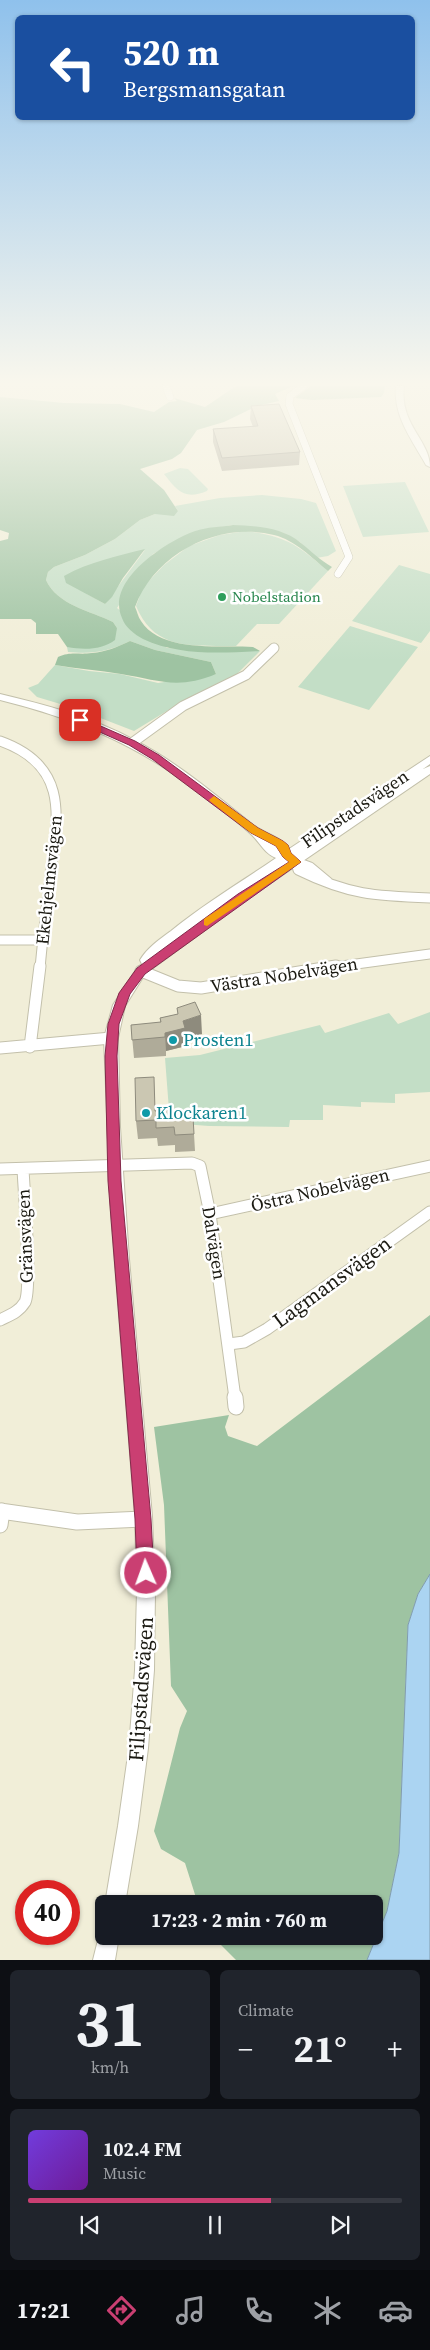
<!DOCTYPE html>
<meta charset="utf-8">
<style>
body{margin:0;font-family:"Source Serif 4",serif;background:#20242c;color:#f1f3f6;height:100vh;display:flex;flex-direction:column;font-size:19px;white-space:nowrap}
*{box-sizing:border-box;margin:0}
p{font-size:16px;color:#9ea1a6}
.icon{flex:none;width:28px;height:28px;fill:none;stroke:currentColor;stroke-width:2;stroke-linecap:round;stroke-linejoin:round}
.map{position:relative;height:1960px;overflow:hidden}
.side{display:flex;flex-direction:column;gap:10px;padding:10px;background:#0d0f14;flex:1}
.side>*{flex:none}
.banner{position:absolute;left:15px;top:15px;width:400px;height:105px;border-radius:8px;box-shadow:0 1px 4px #0004;background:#1a4fa0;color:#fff;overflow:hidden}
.speed{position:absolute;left:15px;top:1880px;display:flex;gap:10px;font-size:25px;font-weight:700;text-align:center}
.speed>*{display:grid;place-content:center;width:65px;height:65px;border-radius:50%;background:#171b24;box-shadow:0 1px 4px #0004;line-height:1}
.speed .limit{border:8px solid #d22;background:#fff;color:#111}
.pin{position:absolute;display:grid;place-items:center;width:42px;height:42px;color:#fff;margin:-21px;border-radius:10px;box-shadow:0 2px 8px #0006}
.me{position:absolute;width:55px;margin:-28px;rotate:358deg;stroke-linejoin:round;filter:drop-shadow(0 0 4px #0008)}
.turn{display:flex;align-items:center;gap:18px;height:105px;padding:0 25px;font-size:22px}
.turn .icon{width:65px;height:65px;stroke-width:2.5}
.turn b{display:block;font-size:35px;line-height:42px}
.big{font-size:38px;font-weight:700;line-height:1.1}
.side .card{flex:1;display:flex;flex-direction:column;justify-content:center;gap:8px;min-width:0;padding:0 18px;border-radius:8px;background:#20242c}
.side .dial{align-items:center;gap:0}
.dial b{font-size:65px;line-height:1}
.song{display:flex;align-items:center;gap:15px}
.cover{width:60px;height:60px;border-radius:8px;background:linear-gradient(135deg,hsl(260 70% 55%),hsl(280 70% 35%))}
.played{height:5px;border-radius:2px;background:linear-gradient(90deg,#ca3f72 65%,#363941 65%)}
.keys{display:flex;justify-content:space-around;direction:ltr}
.heat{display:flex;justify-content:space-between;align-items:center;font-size:28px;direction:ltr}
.side .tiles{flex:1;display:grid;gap:10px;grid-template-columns:1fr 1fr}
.card:last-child{grid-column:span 2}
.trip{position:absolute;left:95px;top:1895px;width:288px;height:50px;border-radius:8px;background:#171b24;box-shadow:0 1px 4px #0004;font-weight:700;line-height:50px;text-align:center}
.dock{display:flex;height:80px;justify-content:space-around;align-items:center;background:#090b0e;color:#9ea1a6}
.dock .icon{width:35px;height:35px}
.dock .on{color:#ca3f72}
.dock b{font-size:22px;color:#f1f3f6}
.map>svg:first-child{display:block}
.green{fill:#c3dec6;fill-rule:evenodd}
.forest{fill:#9ec3a2}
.water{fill:#abd4f2;stroke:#809caf}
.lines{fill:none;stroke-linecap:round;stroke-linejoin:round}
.minor-far3-casing{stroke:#c3c0ab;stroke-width:8}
.minor-far2-casing{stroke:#c3c0ab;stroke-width:11}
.minor-far1-casing{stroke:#c3c0ab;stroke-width:13}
.minor-casing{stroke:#c3c0ab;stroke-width:17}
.tertiary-casing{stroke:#c3c0ab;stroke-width:2}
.minor-far3{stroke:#fff;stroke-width:7}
.minor-far2{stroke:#fff;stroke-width:9}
.minor-far1{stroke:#fff;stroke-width:11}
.minor{stroke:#fff;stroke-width:15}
.tertiary{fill:#fff;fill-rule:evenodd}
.wall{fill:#afab99}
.shaded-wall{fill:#8e8b7d}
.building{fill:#cbc7b2;stroke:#8e8b7d}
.route{fill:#ca3f72;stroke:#83294a}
.slow{fill:#f59e0b}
.leisure-dot{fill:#2e9e5b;stroke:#fff;stroke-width:2}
.culture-dot{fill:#0f9aa8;stroke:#fff;stroke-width:2}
.labels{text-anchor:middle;stroke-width:5;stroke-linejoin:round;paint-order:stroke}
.far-leisure-label{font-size:15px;fill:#27864d;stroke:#fff;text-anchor:start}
.street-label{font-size:18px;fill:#1b1a12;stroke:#fff}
.culture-label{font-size:18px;fill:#0d838f;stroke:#fff;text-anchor:start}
.near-street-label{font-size:21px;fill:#1b1a12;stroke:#fff}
</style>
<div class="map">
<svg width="430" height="1960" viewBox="0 0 430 1960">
<rect width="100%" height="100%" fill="#f1eed8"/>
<!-- green -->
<path class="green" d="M180,468L188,469L208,489L207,491C185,500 178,492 164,474Z
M405,482L429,532L363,537L343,486Z
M262,495L301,499L316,503L336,551L328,556L316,558L300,542L284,533L233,525L196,531L153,554L117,608L167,648L260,651L237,674L180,703L134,731L77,709L37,697L28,688L38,684L55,665L89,671L120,674L158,683L216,674L211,662L155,650L130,641C107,652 94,654 68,652L67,647L96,648L117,628L113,622C91,611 57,605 46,580L48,572L54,567L85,555L115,539L140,520L155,514L178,511L175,506L220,498ZM145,550L105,604L87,594Z
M246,531C288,537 296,544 328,571L279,624H257L236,646C194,645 155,652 136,606L143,587L164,565L189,546L220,535Z
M399,565L430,574V631L421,643L352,621Z
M350,626L418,647L369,710L298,687Z
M430,1012V1092L395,1094V1103L361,1102V1107L323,1105V1120H290L289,1127L209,1126L170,1123L165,1058L200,1055L320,1025L325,1033L389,1013L398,1024Z"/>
<!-- forest -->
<path class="forest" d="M236,386H293L275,394L279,401L257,406L224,422L197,430L181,453L172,459L140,469L164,490L178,511L174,516L155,514L140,520L115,539L85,555L54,567L48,572L46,580C57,605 91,611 113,622L117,628L115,640C102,650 84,650 67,647L58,634H36V623L31,619H0V541L8,539L9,533L0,530V397L64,403L120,404L154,412L169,402L177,401L174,398L205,407Z
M311,386H385L384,393L381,397L312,400L295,398Z
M233,525C257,526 282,527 301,543C312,552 320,560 332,567L328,571C312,558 295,540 274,535C219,521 155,553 135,607C137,611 138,617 141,621C161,653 220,645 253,647L260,651C221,653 179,656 143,639C134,634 125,627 122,618C105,581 165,542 195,531C207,527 221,527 233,525Z
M145,549L123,578L112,597L105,604L66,583L64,576C89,562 117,556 145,549Z
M130,641L155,650L211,662L216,674C178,690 158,680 121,674C99,670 77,669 55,665L58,657C71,651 78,655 92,653C106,652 117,647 130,641Z
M430,1315V1574L418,1594L408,1625L399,1853L387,1911L367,1960H236L212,1936H374V1904H198L185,1863L161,1849L154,1831L180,1728L187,1711L171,1686L164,1505L154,1427L229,1415L225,1427L228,1436L257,1446Z"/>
<!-- water -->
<path class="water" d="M430,1574V1960H367L387,1911L399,1853L408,1625L418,1594Z"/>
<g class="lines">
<!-- minor-far3 casing -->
<g class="minor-far3-casing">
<path id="minor-far3" d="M166,386L170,397
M304,386L290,396L289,404L349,557L338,574"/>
</g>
<!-- minor-far2 casing -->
<g class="minor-far2-casing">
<path id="minor-far2" d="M0,741C70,766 58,817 50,877C46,907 43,937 40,968
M132,743L183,706L246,675L274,648
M328,882L310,867L296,862L298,870C349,895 375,896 430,898
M0,940H43
M327,968L430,954"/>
</g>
<!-- minor-far1 casing -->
<g class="minor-far1-casing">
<path id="minor-far1" d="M141,971L178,986L201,988L336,966
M30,1047L40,966
M0,1048L111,1038
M0,1169L192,1163L200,1166L210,1214L235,1398
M210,1214L430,1166
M0,1320C10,1315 19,1312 25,1302C32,1288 24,1191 23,1169
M229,1344L244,1342L267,1329L430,1212"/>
</g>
<!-- minor casing -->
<g class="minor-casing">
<path id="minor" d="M235,1397L236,1407
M0,1511L77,1522L143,1519
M0,1525L2,1511"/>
</g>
<!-- tertiary casing -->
<g class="tertiary-casing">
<path id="tertiary" d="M396,386H404C399,424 430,440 430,467L426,465C412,440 393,416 396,386Z
M0,694C46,705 92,717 134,740C177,762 214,794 252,824C264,834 280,835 289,849L430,756V764L423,769L430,766V774L246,900L145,974L125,1006L118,1038L120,1127L129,1259L152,1516L155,1591L154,1670L148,1748L138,1826L125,1904H105L118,1826L129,1748L135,1670L137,1591L135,1516L111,1215L104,1038L113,1005L137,968L142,964L140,960C147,948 160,939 171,931C204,904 241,882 276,858C265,854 260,843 252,835C233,817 210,801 189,785C132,742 69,717 0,700Z
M104,1928V1936H119L115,1960H93L99,1936Z"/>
</g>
<!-- minor-far3 -->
<use href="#minor-far3" class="minor-far3"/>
<!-- minor-far2 -->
<use href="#minor-far2" class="minor-far2"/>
<!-- minor-far1 -->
<use href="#minor-far1" class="minor-far1"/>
<!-- minor -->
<use href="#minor" class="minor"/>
<!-- tertiary -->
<use href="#tertiary" class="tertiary"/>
</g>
<!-- wall -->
<path class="wall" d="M251,406L300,452L299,465L222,471L213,442V429L253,427L250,419Z
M177,1008L202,1034L185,1039L186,1046L166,1051V1056L134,1058L131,1025L160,1023V1018L178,1014Z
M156,1111L175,1118L194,1134L195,1151L175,1152V1145L158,1146L157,1138L138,1139L136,1121Z"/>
<!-- shaded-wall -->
<path class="shaded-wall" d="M201,1015L202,1034L185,1039L186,1046L166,1051L165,1033L183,1021Z"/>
<!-- building -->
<path class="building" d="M279,404L300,452L222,458L213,429L258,426L251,406Z
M195,1002L201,1015L183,1021L185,1028L165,1033V1037L132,1040L131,1025L161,1022L160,1018L178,1014L177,1008Z
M154,1077L155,1111L174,1110L175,1118L193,1117L194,1134L175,1135L174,1127L156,1128V1120L136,1121L135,1078Z"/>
<!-- sky -->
<linearGradient id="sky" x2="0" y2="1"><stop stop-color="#8fc1ec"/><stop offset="0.58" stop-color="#f9f7ed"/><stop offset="1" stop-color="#f9f7ed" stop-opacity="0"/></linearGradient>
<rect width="430" height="661" fill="url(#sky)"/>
<!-- route -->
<path class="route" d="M80,717L135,741L159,755L258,828L283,841L288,845L291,853L301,862L145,974L130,994L119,1024L117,1056L121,1181L151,1519L154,1573L151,1579L146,1581L140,1579L137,1573L135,1519L108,1181L105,1056L108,1024L119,993L137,968L238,894L289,862L283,857L276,846L251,833L152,759L129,745L77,722V718Z"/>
<!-- slow -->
<path class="slow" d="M214,796L258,828L283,841L288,845L291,853L301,862L207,926L204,925V919L289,862L283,857L276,846L251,833L211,802L209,800Z"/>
<!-- markers -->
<circle class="leisure-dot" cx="222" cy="597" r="5"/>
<g class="culture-dot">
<circle cx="173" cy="1040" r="5"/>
<circle cx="146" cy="1113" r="5"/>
</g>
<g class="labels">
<!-- far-leisure labels -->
<g class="far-leisure-label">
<text x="232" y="602">Nobelstadion</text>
</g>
<!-- street labels -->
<g class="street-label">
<text transform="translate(355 809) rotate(-34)" y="6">Filipstadsvägen</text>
<text transform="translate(49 880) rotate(-84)" y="6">Ekehjelmsvägen</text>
<text transform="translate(284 975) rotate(-9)" y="6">Västra Nobelvägen</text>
<text transform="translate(320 1190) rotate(-13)" y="6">Östra Nobelvägen</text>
<text transform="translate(25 1236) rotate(-92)" y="6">Gränsvägen</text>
<text transform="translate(214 1243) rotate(81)" y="6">Dalvägen</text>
</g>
<!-- culture labels -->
<g class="culture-label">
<text x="183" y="1046">Prosten1</text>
<text x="156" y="1119">Klockaren1</text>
</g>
<!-- near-street labels -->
<g class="near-street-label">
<text transform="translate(332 1282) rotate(-36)" y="7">Lagmansvägen</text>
<text transform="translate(141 1689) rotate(-86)" y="7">Filipstadsvägen</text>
</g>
</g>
</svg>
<div class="speed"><div class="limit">40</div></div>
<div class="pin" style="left:80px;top:720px;background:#d93025"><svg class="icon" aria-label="arrive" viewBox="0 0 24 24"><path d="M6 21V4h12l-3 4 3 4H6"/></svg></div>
<svg class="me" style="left:146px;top:1573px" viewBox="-20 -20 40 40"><circle r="17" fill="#ca3f72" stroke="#fff" stroke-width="3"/><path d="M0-11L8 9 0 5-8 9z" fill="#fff"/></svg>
<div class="trip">17:23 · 2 min · 760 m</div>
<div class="banner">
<div class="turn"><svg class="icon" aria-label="left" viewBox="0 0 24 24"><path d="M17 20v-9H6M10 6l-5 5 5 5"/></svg><div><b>520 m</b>Bergsmansgatan</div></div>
</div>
</div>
<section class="side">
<div class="tiles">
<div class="card dial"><b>31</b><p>km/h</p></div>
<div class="card"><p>Climate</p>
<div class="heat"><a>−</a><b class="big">21°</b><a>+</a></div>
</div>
<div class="card">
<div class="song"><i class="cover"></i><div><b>102.4 FM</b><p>Music</p></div></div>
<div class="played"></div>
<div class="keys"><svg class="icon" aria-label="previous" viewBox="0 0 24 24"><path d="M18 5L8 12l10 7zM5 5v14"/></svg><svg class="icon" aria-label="pause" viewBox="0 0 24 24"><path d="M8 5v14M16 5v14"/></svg><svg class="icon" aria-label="next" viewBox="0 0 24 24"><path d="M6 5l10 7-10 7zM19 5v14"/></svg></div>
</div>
</div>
</section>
<nav class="dock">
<b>17:21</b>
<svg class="icon on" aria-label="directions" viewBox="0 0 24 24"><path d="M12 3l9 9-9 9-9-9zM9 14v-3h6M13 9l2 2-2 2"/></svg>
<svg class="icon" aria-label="music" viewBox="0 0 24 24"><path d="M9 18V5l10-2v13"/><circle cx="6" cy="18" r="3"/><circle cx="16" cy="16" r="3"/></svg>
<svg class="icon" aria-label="phone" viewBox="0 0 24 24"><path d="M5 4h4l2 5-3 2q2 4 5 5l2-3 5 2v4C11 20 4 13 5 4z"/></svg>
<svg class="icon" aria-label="climate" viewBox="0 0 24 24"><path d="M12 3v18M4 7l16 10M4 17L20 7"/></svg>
<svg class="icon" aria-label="car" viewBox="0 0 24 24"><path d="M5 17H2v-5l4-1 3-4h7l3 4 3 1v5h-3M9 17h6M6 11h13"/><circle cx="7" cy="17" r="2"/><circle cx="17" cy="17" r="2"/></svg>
</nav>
